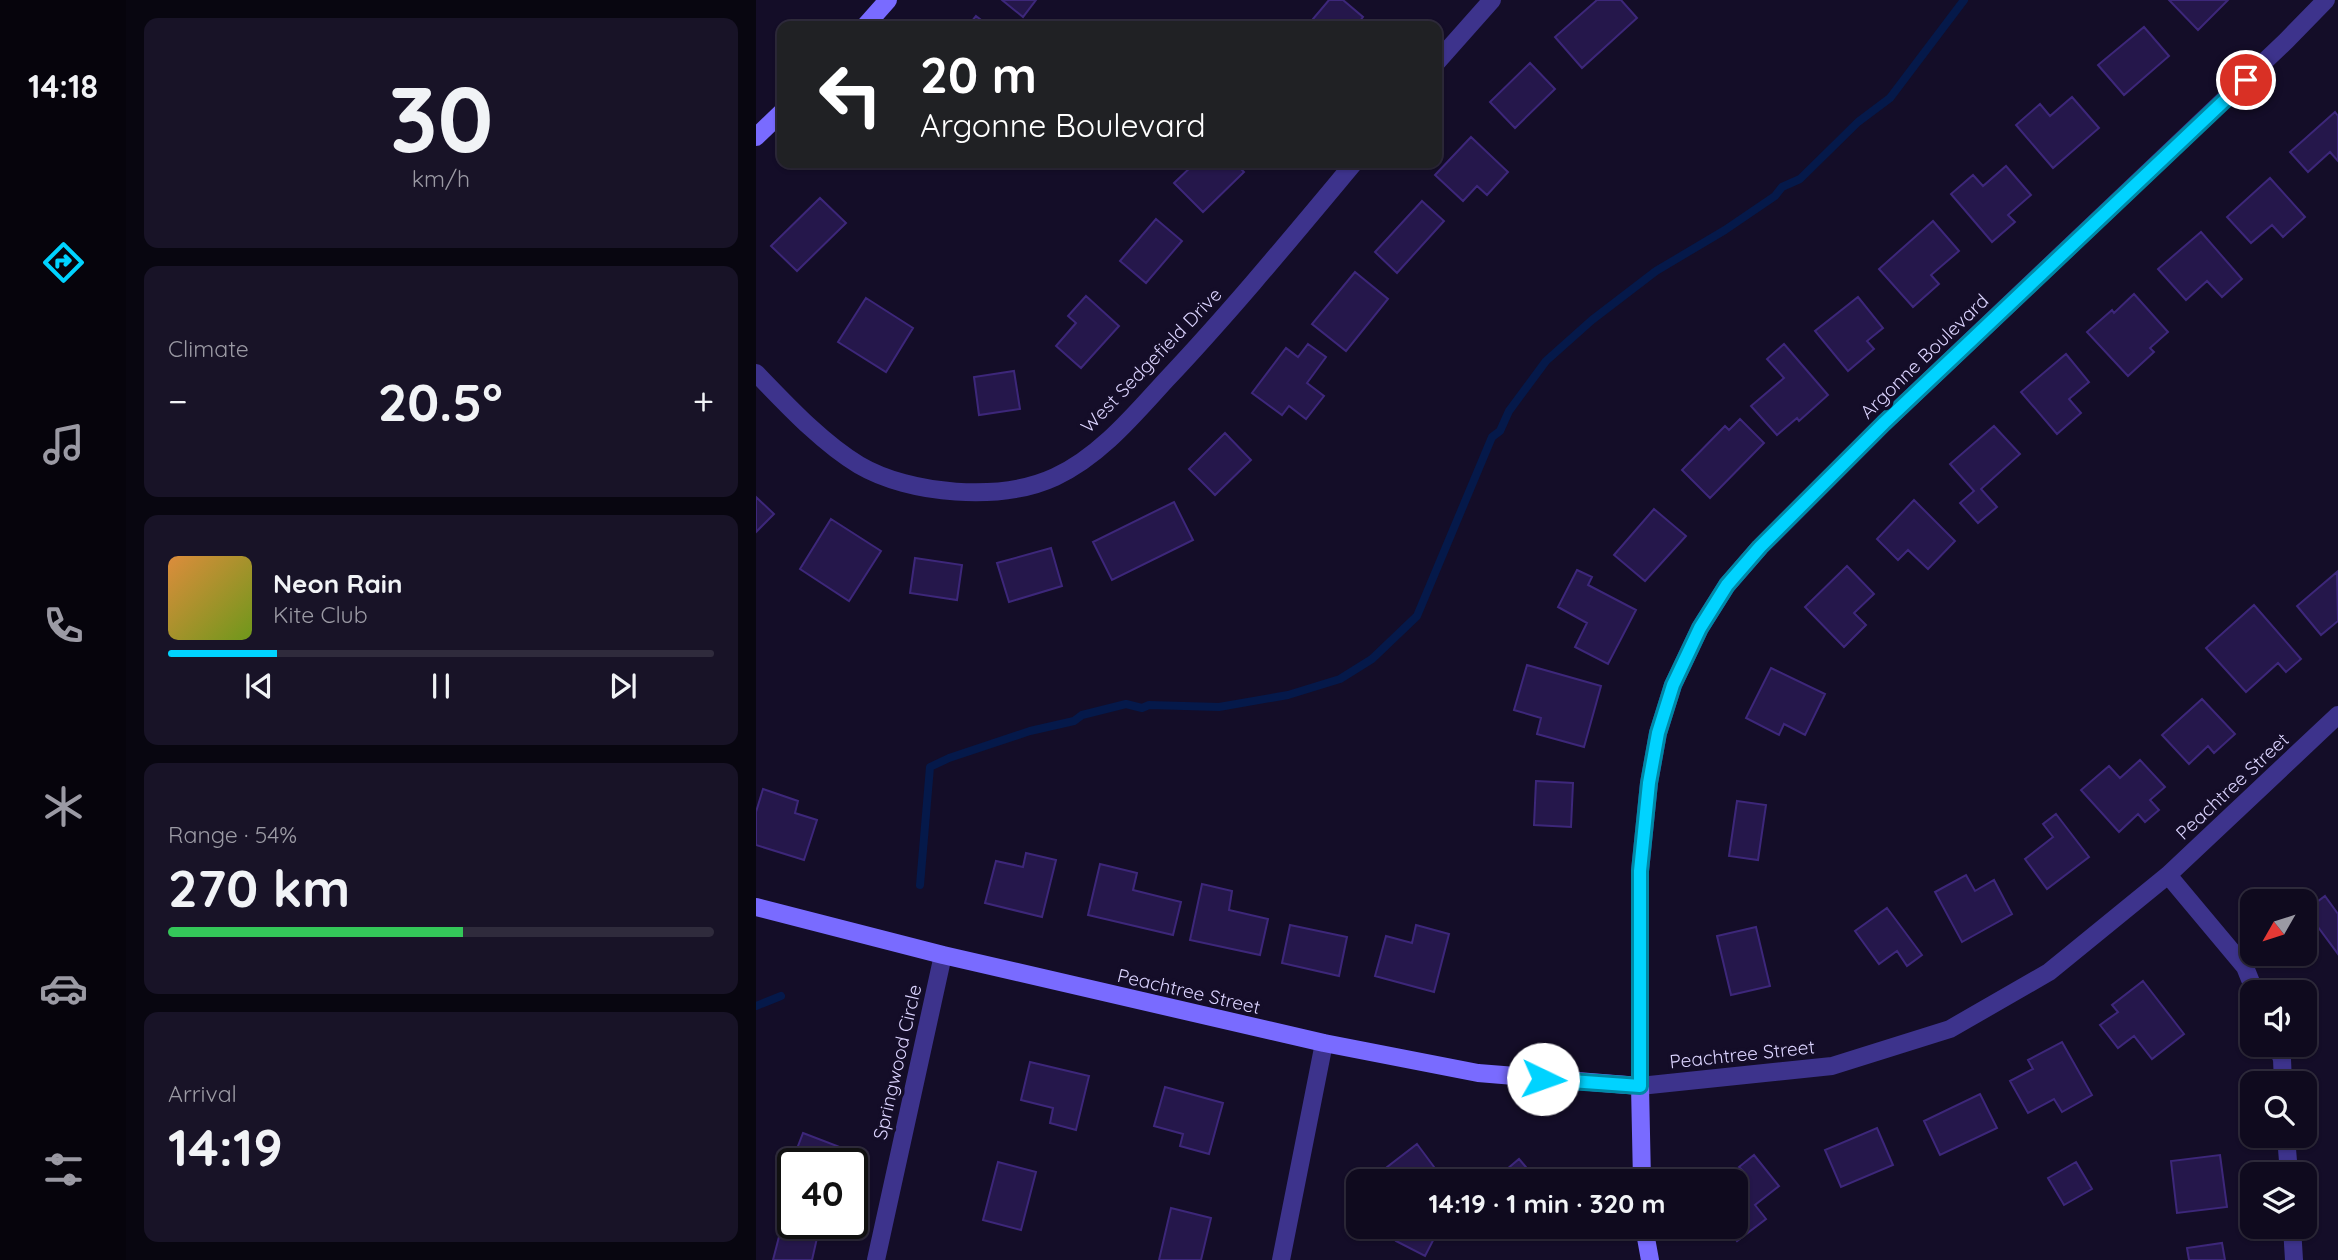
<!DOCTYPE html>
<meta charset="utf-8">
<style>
body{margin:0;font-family:Quicksand,sans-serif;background:#181327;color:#f1f3f6;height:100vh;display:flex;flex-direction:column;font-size:26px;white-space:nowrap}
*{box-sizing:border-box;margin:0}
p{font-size:23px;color:#9b9aa4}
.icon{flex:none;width:38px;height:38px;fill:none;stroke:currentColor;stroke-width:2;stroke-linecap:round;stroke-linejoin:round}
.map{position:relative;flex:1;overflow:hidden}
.panel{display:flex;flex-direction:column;gap:18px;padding:18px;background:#080610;width:630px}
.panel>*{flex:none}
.guide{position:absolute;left:21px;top:21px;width:665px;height:147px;border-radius:14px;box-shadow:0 2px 5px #0004,0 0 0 2px #2f2b3c;background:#202124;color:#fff;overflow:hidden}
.needle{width:46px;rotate:231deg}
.fabs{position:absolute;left:1484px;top:889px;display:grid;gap:14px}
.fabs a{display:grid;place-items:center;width:77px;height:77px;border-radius:14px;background:#0f0a1e;box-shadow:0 2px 5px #0004,0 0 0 2px #2f2b3c;font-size:35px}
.speed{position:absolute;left:21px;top:1148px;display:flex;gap:14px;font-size:35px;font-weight:700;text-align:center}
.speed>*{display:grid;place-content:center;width:91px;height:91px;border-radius:50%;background:#0f0a1e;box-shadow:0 2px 5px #0004,0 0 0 2px #2f2b3c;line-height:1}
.speed .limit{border:4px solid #111;border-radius:10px;background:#fff;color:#111}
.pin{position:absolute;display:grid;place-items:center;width:60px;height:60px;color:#fff;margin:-30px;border:4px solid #fff;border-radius:50%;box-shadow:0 2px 7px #0007}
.me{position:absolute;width:77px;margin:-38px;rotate:93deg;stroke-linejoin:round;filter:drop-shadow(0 0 5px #0008)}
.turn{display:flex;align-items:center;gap:24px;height:147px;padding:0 28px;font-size:32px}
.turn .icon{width:91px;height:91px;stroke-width:2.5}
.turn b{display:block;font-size:49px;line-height:60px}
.big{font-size:52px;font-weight:700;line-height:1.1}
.panel .tile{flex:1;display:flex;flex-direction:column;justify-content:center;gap:10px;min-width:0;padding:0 24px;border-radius:14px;background:#181327}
.panel .dial{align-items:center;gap:0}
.dial b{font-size:91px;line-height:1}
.song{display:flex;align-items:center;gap:21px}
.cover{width:84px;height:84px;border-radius:10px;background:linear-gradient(135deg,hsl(30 70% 55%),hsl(80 70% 35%))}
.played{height:7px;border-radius:4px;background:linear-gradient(90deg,#00d3ff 20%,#2f2b3c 20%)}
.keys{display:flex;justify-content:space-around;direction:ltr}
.heat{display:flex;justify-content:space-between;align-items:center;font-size:38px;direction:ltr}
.charge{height:10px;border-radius:5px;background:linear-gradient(90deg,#34c759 54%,#2f2b3c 0)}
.trip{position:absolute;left:590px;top:1169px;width:402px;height:70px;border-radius:14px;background:#0f0a1e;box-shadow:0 2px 5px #0004,0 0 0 2px #2f2b3c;font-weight:700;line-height:70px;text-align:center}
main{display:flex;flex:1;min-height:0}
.menu{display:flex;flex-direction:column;width:126px;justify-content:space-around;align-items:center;background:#06040c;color:#9b9aa4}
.menu .icon{width:49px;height:49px}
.menu .current{color:#00d3ff}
.menu b{font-size:32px;color:#f1f3f6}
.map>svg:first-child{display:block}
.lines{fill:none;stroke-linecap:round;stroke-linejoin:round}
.stream{stroke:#05194a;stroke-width:8}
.building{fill:#25174b;stroke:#3d277a;stroke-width:2}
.street{stroke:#3d338c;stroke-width:18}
.secondary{stroke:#796bff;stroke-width:18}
.route-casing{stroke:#0089a6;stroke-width:18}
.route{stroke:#00d3ff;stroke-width:12}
.labels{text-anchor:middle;stroke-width:7;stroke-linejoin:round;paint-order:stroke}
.street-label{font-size:19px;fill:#dcd4ff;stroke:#140d28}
</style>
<main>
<nav class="menu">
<b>14:18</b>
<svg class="icon current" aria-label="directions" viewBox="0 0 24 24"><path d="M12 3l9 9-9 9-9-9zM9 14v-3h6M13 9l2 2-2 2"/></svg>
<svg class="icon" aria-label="music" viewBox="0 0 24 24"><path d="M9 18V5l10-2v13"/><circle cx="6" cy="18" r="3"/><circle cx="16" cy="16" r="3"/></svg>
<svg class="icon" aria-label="phone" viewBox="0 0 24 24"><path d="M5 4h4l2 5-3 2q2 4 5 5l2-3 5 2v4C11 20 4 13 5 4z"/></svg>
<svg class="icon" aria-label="climate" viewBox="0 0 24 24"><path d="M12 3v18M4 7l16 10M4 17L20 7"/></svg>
<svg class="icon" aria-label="car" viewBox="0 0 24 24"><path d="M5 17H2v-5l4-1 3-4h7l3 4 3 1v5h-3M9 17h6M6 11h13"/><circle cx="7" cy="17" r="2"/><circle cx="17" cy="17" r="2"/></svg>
<svg class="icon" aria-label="filters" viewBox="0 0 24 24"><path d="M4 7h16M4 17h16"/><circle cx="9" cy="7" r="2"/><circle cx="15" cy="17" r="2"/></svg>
</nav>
<section class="panel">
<div class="tile dial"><b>30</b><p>km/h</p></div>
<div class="tile"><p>Climate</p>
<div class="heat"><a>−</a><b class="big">20.5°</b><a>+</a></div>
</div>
<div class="tile">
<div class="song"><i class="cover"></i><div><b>Neon Rain</b><p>Kite Club</p></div></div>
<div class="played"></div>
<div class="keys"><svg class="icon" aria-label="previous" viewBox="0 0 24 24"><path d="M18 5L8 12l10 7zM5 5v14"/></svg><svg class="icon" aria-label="pause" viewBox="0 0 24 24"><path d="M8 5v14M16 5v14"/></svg><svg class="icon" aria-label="next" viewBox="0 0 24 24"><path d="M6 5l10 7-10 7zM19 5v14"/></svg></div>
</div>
<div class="tile"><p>Range · 54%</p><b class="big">270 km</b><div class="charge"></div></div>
<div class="tile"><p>Arrival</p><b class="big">14:19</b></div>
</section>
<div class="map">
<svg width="1582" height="1260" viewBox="0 0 1582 1260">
<rect width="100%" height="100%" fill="#140d28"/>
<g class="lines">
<!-- stream -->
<path class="stream" d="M164,885L174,767L193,758L274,731L318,721L326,715L370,704L386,708L393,705L463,707L532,695L584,679L616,659L661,616L736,437L744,431L753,411L790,361L836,320L900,271L969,230L1019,196L1026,187L1044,179L1102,122L1134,98L1208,0
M0,1006L25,996"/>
</g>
<!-- building -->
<path class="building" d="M246,0H280L267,17Z
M573,0H587L607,17L600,26H551Z
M841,0H865L881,18L826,68L799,37Z
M1413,0H1472L1442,30Z
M220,16L233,26H212Z
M1388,27L1413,56L1368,95L1342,65Z
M774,63L799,89L759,128L734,102Z
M1316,97L1343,128L1297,168L1260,125L1284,104L1294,116Z
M1579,112L1582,116V161L1574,152L1552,172L1534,152Z
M715,137L752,172L731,195L721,186L707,201L679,175Z
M439,163H479L488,172L447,212L418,183Z
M1250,166L1275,195L1252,215L1259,222L1236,242L1195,194L1217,175L1227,186Z
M1514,178L1549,217L1527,237L1516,225L1495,243L1471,217Z
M64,198L90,223L41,271L15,246Z
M666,201L688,221L641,273L619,252Z
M400,219L426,241L390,283L364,261Z
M1177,221L1203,251L1175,275L1183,284L1157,307L1123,269Z
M1445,232L1486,279L1466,297L1451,281L1430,300L1402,269Z
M599,272L632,299L590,351L556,324Z
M1378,294L1412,332L1394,348L1398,352L1372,376L1331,332L1356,310L1358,313Z
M330,296L363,326L325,368L300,346L320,323L312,316Z
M1102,297L1127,328L1111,341L1118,349L1092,371L1059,331Z
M110,298L157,328L130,372L82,342Z
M552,344L570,357L551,383L568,396L550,419L533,406L526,415L496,393L530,348L542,357Z
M1028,344L1072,395L1043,421L1041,418L1021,435L995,406L1028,378L1011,359Z
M1310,354L1333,382L1313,399L1325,413L1301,434L1265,392Z
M258,371L264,409L223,415L218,377Z
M984,419L1008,443L954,498L926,470L969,426L973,430Z
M1238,426L1264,454L1225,489L1241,507L1222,523L1204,503L1218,491L1194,464Z
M469,433L495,460L459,495L433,469Z
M0,497L18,514L0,532Z
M1158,500L1199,541L1172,569L1152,550L1142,560L1121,539Z
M418,502L437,540L356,580L337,542Z
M898,509L930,536L889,581L858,555Z
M75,519L125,551L93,601L44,569Z
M295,548L306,586L253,602L241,563Z
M159,558L206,565L201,600L154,593Z
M1091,566L1118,594L1098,613L1110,625L1088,647L1049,607Z
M821,570L836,577L832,585L880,610L852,664L819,647L831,623L802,607Z
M1581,572L1582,621L1565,635L1541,606Z
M1498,605L1545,659L1530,672L1522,663L1490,692L1450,648Z
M771,665L845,686L828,747L781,734L785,718L758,710Z
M1015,668L1069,694L1049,735L1028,724L1023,735L990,718Z
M1446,699L1479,734L1458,753L1452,746L1433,764L1406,735Z
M1384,760L1409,787L1394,800L1403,810L1389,822L1382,814L1363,832L1325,790L1353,766L1364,778Z
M780,781L817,783L815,827L778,825Z
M7,789L42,801L39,813L61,820L48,860L0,845V812Z
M981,801L1010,805L1002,860L973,856Z
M1300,814L1333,857L1291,889L1269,859L1297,837L1287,824Z
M270,853L300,860L286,917L229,903L240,861L267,867Z
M344,864L381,873L377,890L425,902L417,935L332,915Z
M1210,875L1219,891L1238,880L1256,914L1206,942L1179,892Z
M446,884L476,891L473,910L512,919L504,955L434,940Z
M1569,896L1582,914V954L1559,923L1550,929L1549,927V911Z
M1131,908L1166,955L1151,966L1141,951L1123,964L1099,931Z
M534,925L591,937L583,976L526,963Z
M660,925L693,934L678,992L619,976L630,936L656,943Z
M1000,927L1014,986L975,995L961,936Z
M1387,981L1428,1034L1396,1059L1378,1036L1362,1048L1344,1025L1362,1012L1356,1005Z
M1306,1042L1336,1095L1306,1112L1298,1099L1272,1113L1254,1081L1277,1069L1272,1060Z
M274,1062L333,1076L320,1130L294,1123L297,1108L265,1100Z
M409,1087L467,1103L453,1154L424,1146L427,1134L398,1126Z
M1224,1094L1241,1128L1184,1155L1168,1121Z
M1121,1128L1137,1165L1085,1187L1069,1150Z
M47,1133L89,1149L84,1164H37V1198L24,1193Z
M661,1144L684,1175L676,1181H613Z
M998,1155L1023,1186L999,1205L1010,1219L981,1241L970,1227H980V1181H976L988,1172L983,1167Z
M1464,1155L1471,1207L1421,1213L1415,1161Z
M763,1159L782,1181H737Z
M242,1162L280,1172L265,1230L227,1220Z
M1320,1162L1336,1189L1308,1205L1292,1178Z
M415,1208L455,1218L445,1260H403Z
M647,1227H684L669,1256L640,1241Z
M754,1227H775L763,1237Z
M25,1229L61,1238L56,1260H17Z
M1466,1243L1469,1260H1433L1431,1248Z"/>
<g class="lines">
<!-- street -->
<path class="street" d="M1570,0L1530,41L1128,423L1004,547L971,585L944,628L917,685L902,733L893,783L884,871V1086L1076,1066L1194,1029L1293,972L1412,875L1582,715
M681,62L736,0
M0,373C30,404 66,443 103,465C154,495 245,502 299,477C343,457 378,415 410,380C476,310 537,236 598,163
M1412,875L1489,967L1499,992
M1520,1045L1526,1059L1527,1083
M1530,1136L1533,1174
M1536,1227L1538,1260
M120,1260L187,955
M525,1260L568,1043"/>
<!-- secondary -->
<path class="secondary" d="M109,26L132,0
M0,137L26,112
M0,907L187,955L568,1043L722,1073L884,1086L886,1181
M888,1227L894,1260"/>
</g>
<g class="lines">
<!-- route casing -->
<g class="route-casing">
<path id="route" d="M787,1079L884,1086V871L893,783L902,733L917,685L944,628L971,585L1004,547L1128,423L1490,80"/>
</g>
<!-- route -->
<use href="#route" class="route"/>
</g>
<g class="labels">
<!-- street labels -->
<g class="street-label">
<text transform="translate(1168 356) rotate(-44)" y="7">Argonne Boulevard</text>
<text transform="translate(395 360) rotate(-46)" y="7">West Sedgefield Drive</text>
<text transform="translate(1476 786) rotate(-43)" y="7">Peachtree Street</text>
<text transform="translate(433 991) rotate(13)" y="7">Peachtree Street</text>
<text transform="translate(986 1054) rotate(-6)" y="7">Peachtree Street</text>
<text transform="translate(141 1062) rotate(-77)" y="7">Springwood Circle</text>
</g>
</g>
</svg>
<div class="fabs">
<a><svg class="needle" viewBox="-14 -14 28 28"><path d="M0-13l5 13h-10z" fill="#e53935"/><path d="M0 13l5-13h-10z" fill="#9b9aa4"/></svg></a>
<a><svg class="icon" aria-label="sound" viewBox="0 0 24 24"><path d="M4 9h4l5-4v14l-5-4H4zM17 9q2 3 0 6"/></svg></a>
<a><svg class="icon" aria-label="search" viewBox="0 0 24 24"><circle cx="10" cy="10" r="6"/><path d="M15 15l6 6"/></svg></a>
<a><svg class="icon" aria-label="layers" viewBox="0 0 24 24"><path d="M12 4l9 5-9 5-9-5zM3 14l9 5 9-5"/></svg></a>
</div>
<div class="speed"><div class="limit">40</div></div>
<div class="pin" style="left:1490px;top:80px;background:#d93025"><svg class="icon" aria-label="arrive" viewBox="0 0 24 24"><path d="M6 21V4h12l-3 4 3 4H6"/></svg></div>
<svg class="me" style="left:787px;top:1079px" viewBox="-20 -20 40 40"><circle r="19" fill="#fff"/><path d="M0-13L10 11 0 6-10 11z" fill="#00d3ff"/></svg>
<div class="trip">14:19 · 1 min · 320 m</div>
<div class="guide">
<div class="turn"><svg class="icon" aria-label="left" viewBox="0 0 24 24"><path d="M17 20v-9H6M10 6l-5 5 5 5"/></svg><div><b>20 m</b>Argonne Boulevard</div></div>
</div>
</div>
</main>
